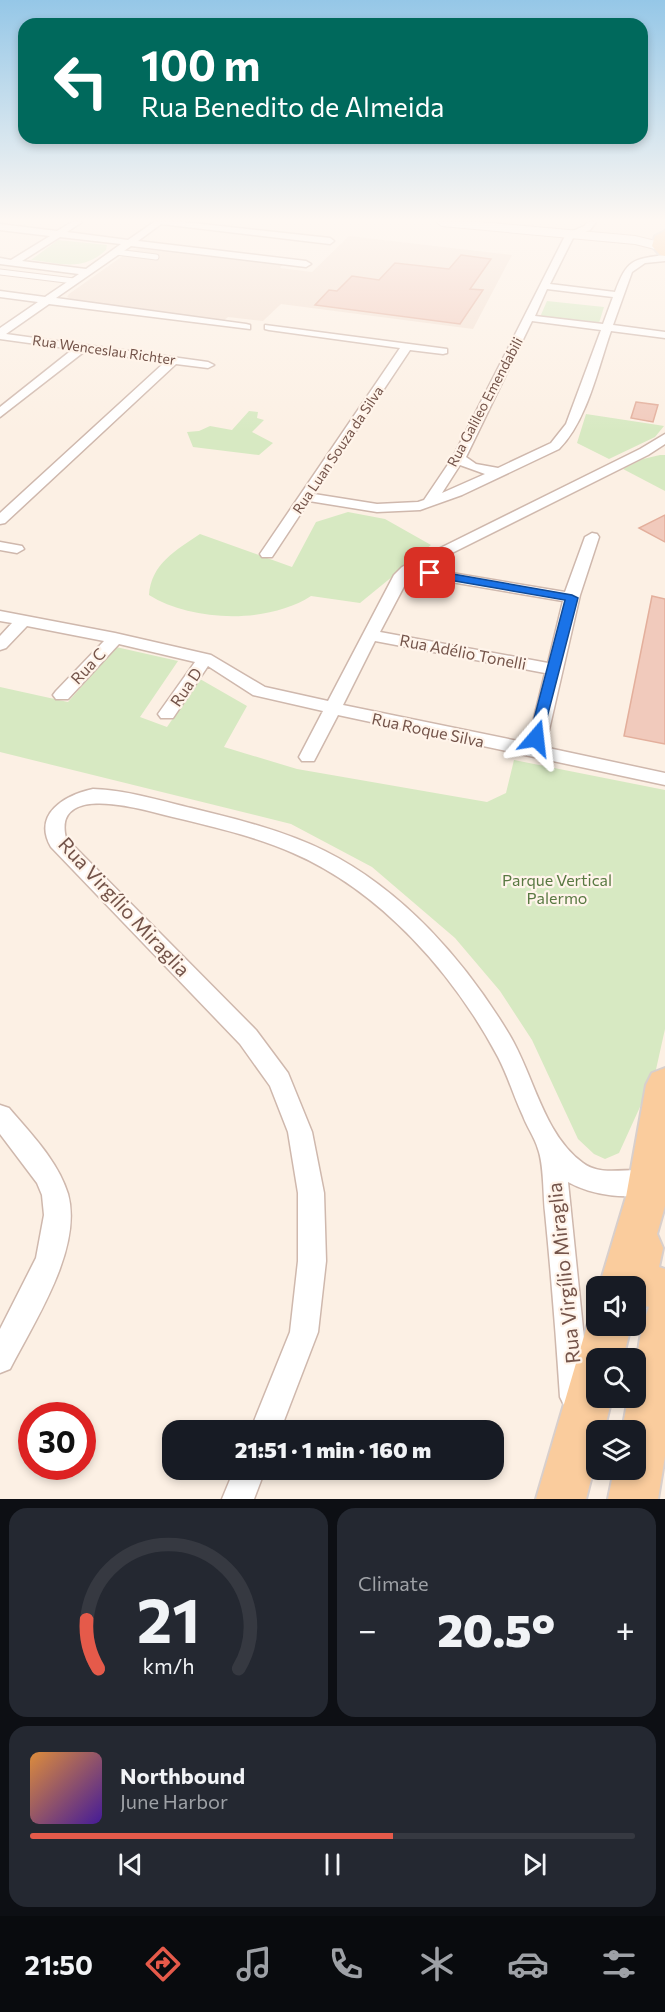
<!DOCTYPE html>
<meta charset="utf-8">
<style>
body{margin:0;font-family:Commissioner,sans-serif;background:#242831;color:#f1f3f6;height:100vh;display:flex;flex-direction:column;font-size:22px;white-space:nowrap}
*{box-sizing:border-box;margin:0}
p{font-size:20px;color:#9ea1a6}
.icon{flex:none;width:33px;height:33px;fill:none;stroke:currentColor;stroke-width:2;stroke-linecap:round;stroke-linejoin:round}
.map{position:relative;height:1499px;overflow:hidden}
.details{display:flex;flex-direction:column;gap:9px;padding:9px;background:#0d0f14;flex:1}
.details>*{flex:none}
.guide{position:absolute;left:18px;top:18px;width:630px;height:126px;border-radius:18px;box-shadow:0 3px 9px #0003;background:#00695c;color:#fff;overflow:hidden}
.controls{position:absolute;left:586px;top:1276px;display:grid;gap:12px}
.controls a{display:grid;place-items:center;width:60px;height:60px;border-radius:12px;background:#171b24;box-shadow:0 3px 9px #0003;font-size:30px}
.speed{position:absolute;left:18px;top:1402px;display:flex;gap:12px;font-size:30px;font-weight:700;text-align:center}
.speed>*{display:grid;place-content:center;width:78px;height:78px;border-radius:50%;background:#171b24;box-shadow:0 3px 9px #0003;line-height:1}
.speed .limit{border:9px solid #d22;background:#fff;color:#111}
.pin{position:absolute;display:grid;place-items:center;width:51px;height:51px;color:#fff;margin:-26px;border-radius:12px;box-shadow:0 3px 9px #0006}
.me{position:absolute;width:66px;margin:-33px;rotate:17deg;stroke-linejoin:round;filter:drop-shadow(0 0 4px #0008)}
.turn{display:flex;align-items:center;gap:21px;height:126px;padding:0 24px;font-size:27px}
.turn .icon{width:78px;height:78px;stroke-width:2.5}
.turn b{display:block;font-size:42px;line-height:51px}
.big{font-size:45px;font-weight:800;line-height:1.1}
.details .widget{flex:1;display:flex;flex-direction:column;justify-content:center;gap:9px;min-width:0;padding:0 21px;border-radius:18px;background:#242831}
.details .dial{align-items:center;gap:0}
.dial svg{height:156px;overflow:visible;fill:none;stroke:#363941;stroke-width:7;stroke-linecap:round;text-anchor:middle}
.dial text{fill:#f1f3f6;stroke:none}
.song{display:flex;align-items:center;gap:18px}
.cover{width:72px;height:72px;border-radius:9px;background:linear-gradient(135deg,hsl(30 70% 55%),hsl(260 70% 35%))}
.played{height:6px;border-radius:3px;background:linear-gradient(90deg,#e55a4a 60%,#363941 60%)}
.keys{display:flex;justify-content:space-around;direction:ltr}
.heat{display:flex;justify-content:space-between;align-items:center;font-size:33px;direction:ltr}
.details .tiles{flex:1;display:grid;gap:9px;grid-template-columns:1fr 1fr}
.widget:last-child{grid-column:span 2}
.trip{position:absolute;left:162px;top:1420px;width:342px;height:60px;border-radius:18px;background:#171b24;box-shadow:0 3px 9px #0003;font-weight:800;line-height:60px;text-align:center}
.menu{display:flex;height:96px;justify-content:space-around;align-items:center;background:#090b0e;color:#9ea1a6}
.menu .icon{width:42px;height:42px}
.menu .on{color:#e55a4a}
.menu b{font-size:27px;color:#f1f3f6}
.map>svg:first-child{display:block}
.residential{fill:#f3e0d2}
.green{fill:#d7e9c2}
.building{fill:#f1cabc;stroke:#e3af9c;stroke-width:1.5}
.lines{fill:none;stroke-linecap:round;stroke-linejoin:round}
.lane-casing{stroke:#cfb8ad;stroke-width:7}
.street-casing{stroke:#cfb8ad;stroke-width:3}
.secondary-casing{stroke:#d2b7aa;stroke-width:2}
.primary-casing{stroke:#d8cfcc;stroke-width:4}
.lane{stroke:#fff;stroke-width:5}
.street{fill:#fff;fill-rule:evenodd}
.secondary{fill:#fff;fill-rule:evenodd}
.primary{fill:#facc9d;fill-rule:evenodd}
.route{fill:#1a73e8;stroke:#114b97;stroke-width:1.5}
.labels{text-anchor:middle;stroke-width:4.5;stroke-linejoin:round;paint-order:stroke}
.far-street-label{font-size:14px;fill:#74544a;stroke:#fff4ea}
.street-label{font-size:16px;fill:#74544a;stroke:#fff4ea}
.park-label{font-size:16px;fill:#597942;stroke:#fff4ea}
.near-street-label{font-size:20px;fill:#74544a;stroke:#fff4ea}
</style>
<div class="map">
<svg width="665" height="1499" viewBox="0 0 665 1499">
<rect width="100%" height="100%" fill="#fcf0e4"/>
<!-- residential -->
<path class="residential" d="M349,236L512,255L473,329L281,304L263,321L228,317L223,321L75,301L67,297L69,294L131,250L142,249L282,265L280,268L312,272Z"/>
<!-- green -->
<path class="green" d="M58,240L107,245L106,250C82,272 61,263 31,260Z
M547,301L604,307L599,323L540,317Z
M249,411L258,412L257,418L264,420L252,432L273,443L259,455L193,447L187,432L199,431L210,426L232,430Z
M586,414L658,425L664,426L655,437L609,459L577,443Z
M660,455H665V491L623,469L643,459Z
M348,512L385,519L431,545L360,603L311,596C268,624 192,622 149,595C151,564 176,550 200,534L292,567L316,522Z
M116,647L178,661L140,717L167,727L200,679L247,706L224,747L297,769L487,802L506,793L514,760L665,790V1029L655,1074L619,1153L605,1159L594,1154L578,1139L532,1040L500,991L455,938L372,867L291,824L0,752V687L68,702Z"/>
<!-- building -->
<path class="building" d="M461,255L491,259L470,289L483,290L460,324L315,305L329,290L337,291L352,276L379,280L395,263L449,269Z
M636,402L658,405L653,422L631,418Z
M665,515V542L639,528Z
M652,596L665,599V744L624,736Z"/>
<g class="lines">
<!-- lane casing -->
<g class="lane-casing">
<path id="lane" d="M116,252L156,257
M0,272L74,281"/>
</g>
<!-- street casing -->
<g class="street-casing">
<path id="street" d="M72,222H82L67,232L128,240L154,222H184L330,238L334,241L330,244L161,224L138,241L306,261L311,264L306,267L131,246L56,298L246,324L250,325V329L49,304L6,334L208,362L214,365L208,368L176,364L5,523L0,524V513L165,362L85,351L0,417V407L73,349L0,339V328L38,302L0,297V291L45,297L79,274L0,264V258L11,260L50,236L0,230V224L57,231ZM60,237L121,244L86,269L22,261Z
M588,222H596L590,230L574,236L550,284L615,292C627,260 632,259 665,255V261L645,263L632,272L613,325L665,332V338L611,331C598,368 587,421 559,449L462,495L420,510L377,512L309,501L272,557H262L260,554L400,348L269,330L265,329V325L447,349V353L443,354L410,350L314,494L377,504L418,502L424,500L453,457L566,234L584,226ZM547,289L613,297L603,324L535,316ZM532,321L601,330L566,424L551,443L498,468L476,464L466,457ZM460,465L485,474L442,493Z
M665,434V444L648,455L422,568L565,592L585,537L592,533L597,534L599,537L580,595L549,730L539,746L665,773V785L338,715L314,761H302L299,757L323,711L253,695L208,666L173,718H161L158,714L195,662L119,644L68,699H56L53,695L56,691L104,641L27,626L6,648L0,650V636L12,623L0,621V611L115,633L211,655L265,687L328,701L394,575L402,567L640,449ZM410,575L563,601L548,663L380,632ZM375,641L545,673L531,730L523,742L343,705Z
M0,542L22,546L24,549L17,553L0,550Z
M93,789C126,790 158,800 191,808C236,819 282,830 325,851C403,890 465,961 509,1034C534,1075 543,1134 583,1163C604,1179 635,1164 658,1173L662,1182L658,1191C631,1201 593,1196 568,1182L590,1397L585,1407L575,1412L565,1407L560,1397C556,1335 551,1273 545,1212C543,1194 544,1165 538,1149C535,1138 527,1127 523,1116C514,1097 508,1076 498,1057C454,974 381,891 293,853C245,832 194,823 145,810C120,804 54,790 66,838L256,1030L288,1073L312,1132L324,1193L326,1261L318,1332L280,1431H250L290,1332L298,1261V1193L288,1132L270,1086L240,1044L51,847C32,814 65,795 93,789Z
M0,1105L9,1108C31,1134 58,1161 68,1194C83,1249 34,1322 10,1369L0,1373V1329L36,1258L44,1215L42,1195L37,1183L0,1134Z
M234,1470H265L254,1499H222Z"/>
</g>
<!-- secondary casing -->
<g class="secondary-casing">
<path id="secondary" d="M436,222H480L635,236L664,243L665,247L659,250L635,244L442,226Z"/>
</g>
<!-- primary casing -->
<g class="primary-casing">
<path id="primary" d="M665,231V256L660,255L652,246L655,236Z
M665,1068V1206L657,1234L663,1248L659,1267L665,1269V1456L658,1499H608L614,1470H636V1431H622L628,1398H636C636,1366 637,1337 649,1307L636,1303V1287H599L626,1197L646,1085L652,1073Z
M597,1309V1326H631L623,1359H597V1398H612L604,1431H597V1456L586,1499H536L587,1326L593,1310Z"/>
</g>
<!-- lane -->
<use href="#lane" class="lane"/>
<!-- street -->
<use href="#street" class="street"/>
<!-- secondary -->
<use href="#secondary" class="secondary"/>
<!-- primary -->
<use href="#primary" class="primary"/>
</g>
<!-- sky -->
<linearGradient id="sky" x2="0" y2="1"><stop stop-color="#95c7e7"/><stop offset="0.51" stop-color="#fef8f3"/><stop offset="1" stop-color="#fef8f3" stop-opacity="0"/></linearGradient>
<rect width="665" height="432" fill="url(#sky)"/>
<!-- route -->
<path class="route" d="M430,570L572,595L578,598L541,741L536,743L529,738L565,600L426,576L424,573Z"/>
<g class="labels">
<!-- far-street labels -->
<g class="far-street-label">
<text transform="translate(104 350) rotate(8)" y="5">Rua Wenceslau Richter</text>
<text transform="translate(485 402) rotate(-62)" y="5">Rua Galileo Emendabili</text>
<text transform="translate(338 450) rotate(-56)" y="5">Rua Luan Souza da Silva</text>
</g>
<!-- street labels -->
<g class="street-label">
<text transform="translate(463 652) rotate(11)" y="6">Rua Adélio Tonelli</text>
<text transform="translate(88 666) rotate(-47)" y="6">Rua C</text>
<text transform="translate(186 687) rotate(-56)" y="6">Rua D</text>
<text transform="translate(428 730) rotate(12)" y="6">Rua Roque Silva</text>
</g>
<!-- park labels -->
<g class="park-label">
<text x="557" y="886">Parque Vertical<tspan x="557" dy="18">Palermo</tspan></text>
</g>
<!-- near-street labels -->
<g class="near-street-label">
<text transform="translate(124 907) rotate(47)" y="7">Rua Virgílio Miraglia</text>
<text transform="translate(564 1273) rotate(-96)" y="7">Rua Virgílio Miraglia</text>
</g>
</g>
</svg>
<div class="controls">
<a><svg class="icon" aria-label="sound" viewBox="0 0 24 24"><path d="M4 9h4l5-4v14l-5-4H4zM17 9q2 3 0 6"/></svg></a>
<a><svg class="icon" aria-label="search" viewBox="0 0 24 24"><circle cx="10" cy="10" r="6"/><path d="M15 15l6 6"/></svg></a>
<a><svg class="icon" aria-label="layers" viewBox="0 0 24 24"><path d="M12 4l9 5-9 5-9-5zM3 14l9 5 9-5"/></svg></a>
</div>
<div class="speed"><div class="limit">30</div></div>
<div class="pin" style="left:430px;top:573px;background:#d93025"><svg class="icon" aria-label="arrive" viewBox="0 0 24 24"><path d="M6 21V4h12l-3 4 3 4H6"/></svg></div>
<svg class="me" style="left:536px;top:738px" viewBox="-20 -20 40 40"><path d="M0-17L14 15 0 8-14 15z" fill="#1a73e8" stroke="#fff" stroke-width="4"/></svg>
<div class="trip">21:51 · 1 min · 160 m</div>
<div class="guide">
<div class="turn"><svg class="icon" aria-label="left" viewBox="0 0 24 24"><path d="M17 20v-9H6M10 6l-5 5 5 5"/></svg><div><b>100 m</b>Rua Benedito de Almeida</div></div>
</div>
</div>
<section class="details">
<div class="tiles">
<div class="widget dial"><svg viewBox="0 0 100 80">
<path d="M14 69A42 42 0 1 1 86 69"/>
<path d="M14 69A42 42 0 0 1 8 44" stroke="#e55a4a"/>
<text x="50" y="56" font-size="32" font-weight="700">21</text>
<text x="50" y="72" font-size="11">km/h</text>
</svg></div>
<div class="widget"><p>Climate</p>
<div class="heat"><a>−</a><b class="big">20.5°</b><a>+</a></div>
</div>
<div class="widget">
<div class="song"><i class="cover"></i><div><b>Northbound</b><p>June Harbor</p></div></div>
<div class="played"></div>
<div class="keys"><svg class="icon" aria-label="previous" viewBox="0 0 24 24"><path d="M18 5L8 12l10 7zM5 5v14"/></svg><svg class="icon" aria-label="pause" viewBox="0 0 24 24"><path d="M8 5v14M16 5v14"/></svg><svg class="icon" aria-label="next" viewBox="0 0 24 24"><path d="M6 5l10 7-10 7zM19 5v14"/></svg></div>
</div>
</div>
</section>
<nav class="menu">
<b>21:50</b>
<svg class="icon on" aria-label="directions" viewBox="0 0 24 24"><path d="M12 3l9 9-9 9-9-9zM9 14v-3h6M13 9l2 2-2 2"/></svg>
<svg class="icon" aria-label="music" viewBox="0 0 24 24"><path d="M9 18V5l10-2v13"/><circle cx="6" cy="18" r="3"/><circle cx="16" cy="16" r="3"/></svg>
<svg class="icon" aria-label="phone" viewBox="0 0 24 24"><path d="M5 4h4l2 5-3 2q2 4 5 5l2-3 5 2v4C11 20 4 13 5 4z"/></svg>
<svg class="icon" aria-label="climate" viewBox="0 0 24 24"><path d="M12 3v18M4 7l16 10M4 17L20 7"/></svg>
<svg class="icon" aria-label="car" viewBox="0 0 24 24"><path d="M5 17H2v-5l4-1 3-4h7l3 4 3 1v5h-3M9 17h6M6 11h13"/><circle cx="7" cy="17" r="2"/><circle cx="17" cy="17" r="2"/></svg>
<svg class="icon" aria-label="filters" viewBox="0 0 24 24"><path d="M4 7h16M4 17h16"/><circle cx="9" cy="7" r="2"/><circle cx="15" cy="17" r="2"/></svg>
</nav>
